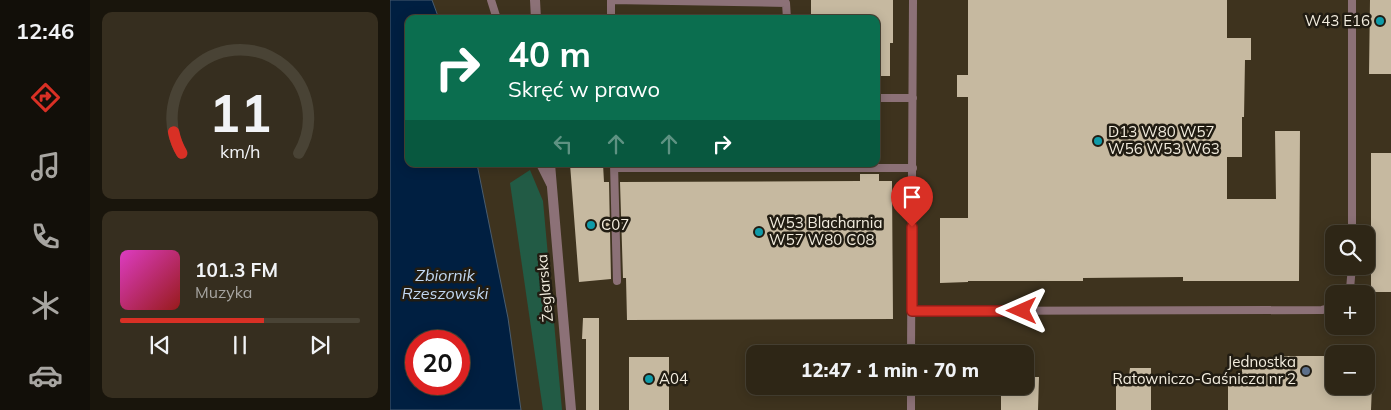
<!DOCTYPE html>
<html lang="pl">
<meta charset="utf-8">
<style>
body{margin:0;font-family:Mulish,sans-serif;background:#362e1f;color:#f1f3f6;height:100vh;display:flex;flex-direction:column;font-size:19px;white-space:nowrap}
*{box-sizing:border-box;margin:0}
p{font-size:16px;color:#a7a5a1}
.icon{flex:none;width:28px;height:28px;fill:none;stroke:currentColor;stroke-width:2;stroke-linecap:round;stroke-linejoin:round}
.map{position:relative;flex:1;overflow:hidden}
.details{display:flex;flex-direction:column;gap:12px;padding:12px;background:#19150c;width:300px}
.details>*{flex:none}
.hud{position:absolute;left:15px;top:15px;width:475px;height:152px;border-radius:10px;box-shadow:0 2px 12px #0003,0 0 0 1px #494335;background:#0b6e4f;color:#fff;overflow:hidden}
.fabs{position:absolute;left:935px;top:225px;display:grid;gap:10px}
.fabs a{display:grid;place-items:center;width:50px;height:50px;border-radius:10px;background:#2e2616;box-shadow:0 2px 12px #0003,0 0 0 1px #494335;font-size:25px}
.speed{position:absolute;left:15px;top:330px;display:flex;gap:10px;font-size:25px;font-weight:700;text-align:center}
.speed>*{display:grid;place-content:center;width:65px;height:65px;border-radius:50%;background:#2e2616;box-shadow:0 2px 12px #0003,0 0 0 1px #494335;line-height:1}
.speed .limit{border:8px solid #d22;background:#fff;color:#111}
.pin{position:absolute;display:grid;place-items:center;width:42px;height:42px;color:#fff;margin:-51px -21px;border-radius:50% 50% 50% 0;rotate:-45deg;box-shadow:0 0 5px #0007}
.pin .icon{rotate:45deg}
.me{position:absolute;width:55px;margin:-28px;rotate:270deg;stroke-linejoin:round;filter:drop-shadow(0 0 4px #0008)}
.turn{display:flex;align-items:center;gap:18px;height:105px;padding:0 20px;font-size:22px}
.turn .icon{width:65px;height:65px;stroke-width:2.5}
.turn b{display:block;font-size:35px;line-height:42px}
.lanes{display:flex;align-items:center;height:48px;padding:0 20px;background:#0003;justify-content:center;gap:25px;direction:ltr}
.lanes .off{opacity:.35}
.details .tile{flex:1;display:flex;flex-direction:column;justify-content:center;gap:8px;min-width:0;padding:0 18px;border-radius:10px;background:#362e1f}
.details .dial{align-items:center;gap:0}
.dial svg{height:130px;overflow:visible;fill:none;stroke:#494335;stroke-width:7;stroke-linecap:round;text-anchor:middle}
.dial text{fill:#f1f3f6;stroke:none}
.song{display:flex;align-items:center;gap:15px}
.cover{width:60px;height:60px;border-radius:8px;background:linear-gradient(135deg,hsl(310 70% 55%),hsl(0 70% 35%))}
.played{height:5px;border-radius:2px;background:linear-gradient(90deg,#d93025 60%,#494335 60%)}
.keys{display:flex;justify-content:space-around;direction:ltr}
.trip{position:absolute;left:356px;top:345px;width:288px;height:50px;border-radius:10px;background:#2e2616;box-shadow:0 2px 12px #0003,0 0 0 1px #494335;font-weight:800;line-height:50px;text-align:center}
main{display:flex;flex:1;min-height:0}
.tab-bar{display:flex;flex-direction:column;width:90px;justify-content:space-around;align-items:center;background:#120f09;color:#a7a5a1}
.tab-bar .icon{width:35px;height:35px}
.tab-bar .active{color:#d93025}
.tab-bar b{font-size:22px;color:#f1f3f6}
.map>svg:first-child{display:block}
.green{fill:#225b45}
.water{fill:#001f41;stroke:#495d70;fill-rule:evenodd}
.building{fill:#c6b9a0}
.lines{fill:none;stroke-linecap:round;stroke-linejoin:round}
.service{stroke:#8c7177;stroke-width:8}
.minor{stroke:#8c7177;stroke-width:10}
.route-casing{stroke:#8d1f18;stroke-width:12}
.route{stroke:#d93025;stroke-width:9}
.culture-dot{fill:#0f9aa8;stroke:#211c12;stroke-width:2}
.service-dot{fill:#5c6f8a;stroke:#211c12;stroke-width:2}
.labels{text-anchor:middle;stroke-width:5;stroke-linejoin:round;paint-order:stroke}
.poi-label{font-size:15px;fill:#f3eddf;stroke:#211c12;text-anchor:start}
.street-label{font-size:15px;fill:#f3eddf;stroke:#211c12}
.water-label{font-size:16px;font-style:italic;fill:#c2d8f2;stroke:#211c12}
</style>
<main>
<nav class="tab-bar">
<b>12:46</b>
<svg class="icon active" aria-label="directions" viewBox="0 0 24 24"><path d="M12 3l9 9-9 9-9-9zM9 14v-3h6M13 9l2 2-2 2"/></svg>
<svg class="icon" aria-label="music" viewBox="0 0 24 24"><path d="M9 18V5l10-2v13"/><circle cx="6" cy="18" r="3"/><circle cx="16" cy="16" r="3"/></svg>
<svg class="icon" aria-label="phone" viewBox="0 0 24 24"><path d="M5 4h4l2 5-3 2q2 4 5 5l2-3 5 2v4C11 20 4 13 5 4z"/></svg>
<svg class="icon" aria-label="climate" viewBox="0 0 24 24"><path d="M12 3v18M4 7l16 10M4 17L20 7"/></svg>
<svg class="icon" aria-label="car" viewBox="0 0 24 24"><path d="M5 17H2v-5l4-1 3-4h7l3 4 3 1v5h-3M9 17h6M6 11h13"/><circle cx="7" cy="17" r="2"/><circle cx="17" cy="17" r="2"/></svg>
</nav>
<section class="details">
<div class="tile dial"><svg viewBox="0 0 100 80">
<path d="M14 69A42 42 0 1 1 86 69"/>
<path d="M14 69A42 42 0 0 1 9 56" stroke="#d93025"/>
<text x="50" y="56" font-size="32" font-weight="700">11</text>
<text x="50" y="72" font-size="11">km/h</text>
</svg></div>
<div class="tile">
<div class="song"><i class="cover"></i><div><b>101.3 FM</b><p>Muzyka</p></div></div>
<div class="played"></div>
<div class="keys"><svg class="icon" aria-label="previous" viewBox="0 0 24 24"><path d="M18 5L8 12l10 7zM5 5v14"/></svg><svg class="icon" aria-label="pause" viewBox="0 0 24 24"><path d="M8 5v14M16 5v14"/></svg><svg class="icon" aria-label="next" viewBox="0 0 24 24"><path d="M6 5l10 7-10 7zM19 5v14"/></svg></div>
</div>
</section>
<div class="map">
<svg width="1001" height="410" viewBox="0 0 1001 410">
<rect width="100%" height="100%" fill="#3e331e"/>
<!-- green -->
<path class="green" d="M140,170L153,201L172,410H153L120,183Z"/>
<!-- water -->
<path class="water" d="M0,0H42L49,19H19V164H87L118,318L131,410H0ZM26,341H69V384H26Z"/>
<!-- building -->
<path class="building" d="M421,0H503V43H500V76H486V19H421Z
M578,0H837V38H861V60H855L854,117H852V157H837V199H886L885,131H910L909,281H793V277L693,278V281H578V282L550,283V218H578V97H567V75H578Z
M980,0H1001V74H979Z
M981,153H1001V292H981Z
M180,164H213L214,182H219L221,279L189,282Z
M470,174H489V181H502L503,319L237,320L236,278H233L230,182L470,181Z
M193,318H209V410H196V339H192Z
M888,356H944V386H982L981,410H838V376L852,377V368H888Z
M239,357H279V410H239Z
M740,368H761V410H726V376H739Z
M635,377H649L648,410H611V386H635Z"/>
<g class="lines">
<!-- service -->
<path class="service" d="M101,0L107,19
M221,19V0L396,3L397,19
M486,98H523
M150,164L160,184
M224,164L227,281
M225,168H523
M962,234V0
M958,294L960,289L962,266
M522,311L932,310L944,307
M521,354L523,0
M521,410V386"/>
<!-- minor -->
<path class="minor" d="M145,0L146,19
M160,164L181,410"/>
</g>
<g class="lines">
<!-- route casing -->
<g class="route-casing">
<path id="route" d="M522,227V311H632"/>
</g>
<!-- route -->
<use href="#route" class="route"/>
</g>
<!-- markers -->
<g class="culture-dot">
<circle cx="990" cy="21" r="5"/>
<circle cx="708" cy="141" r="5"/>
<circle cx="201" cy="225" r="5"/>
<circle cx="369" cy="232" r="5"/>
<circle cx="259" cy="379" r="5"/>
</g>
<circle class="service-dot" cx="916" cy="371" r="5"/>
<g class="labels">
<!-- poi labels -->
<g class="poi-label">
<text x="980" y="26" text-anchor="end">W43 E16</text>
<text x="718" y="137">D13 W80 W57<tspan x="718" dy="17">W56 W53 W63</tspan></text>
<text x="379" y="228">W53 Blacharnia<tspan x="379" dy="17">W57 W80 C08</tspan></text>
<text x="211" y="230">C07</text>
<text x="906" y="367" text-anchor="end">Jednostka<tspan x="906" dy="17">Ratowniczo-Gaśnicza nr 2</tspan></text>
<text x="269" y="384">A04</text>
</g>
<!-- street labels -->
<g class="street-label">
<text transform="translate(155 288) rotate(-95)" y="5">Żeglarska</text>
</g>
<!-- water labels -->
<g class="water-label">
<text x="55" y="281">Zbiornik<tspan x="55" dy="18">Rzeszowski</tspan></text>
</g>
</g>
</svg>
<div class="fabs">
<a><svg class="icon" aria-label="search" viewBox="0 0 24 24"><circle cx="10" cy="10" r="6"/><path d="M15 15l6 6"/></svg></a>
<a>+</a>
<a>−</a>
</div>
<div class="speed"><div class="limit">20</div></div>
<div class="pin" style="left:522px;top:227px;background:#d93025"><svg class="icon" aria-label="arrive" viewBox="0 0 24 24"><path d="M6 21V4h12l-3 4 3 4H6"/></svg></div>
<svg class="me" style="left:632px;top:311px" viewBox="-20 -20 40 40"><path d="M0-17L14 15 0 8-14 15z" fill="#d93025" stroke="#fff" stroke-width="4"/></svg>
<div class="trip">12:47 · 1 min · 70 m</div>
<div class="hud">
<div class="turn"><svg class="icon" aria-label="right" viewBox="0 0 24 24"><path d="M7 20v-9h11M14 6l5 5-5 5"/></svg><div><b>40 m</b>Skręć w prawo</div></div>
<div class="lanes"><svg class="icon off" aria-label="left" viewBox="0 0 24 24"><path d="M17 20v-9H6M10 6l-5 5 5 5"/></svg><svg class="icon off" aria-label="ahead" viewBox="0 0 24 24"><path d="M12 20V5M6 11l6-6 6 6"/></svg><svg class="icon off" aria-label="ahead" viewBox="0 0 24 24"><path d="M12 20V5M6 11l6-6 6 6"/></svg><svg class="icon" aria-label="right" viewBox="0 0 24 24"><path d="M7 20v-9h11M14 6l5 5-5 5"/></svg></div>
</div>
</div>
</main>
